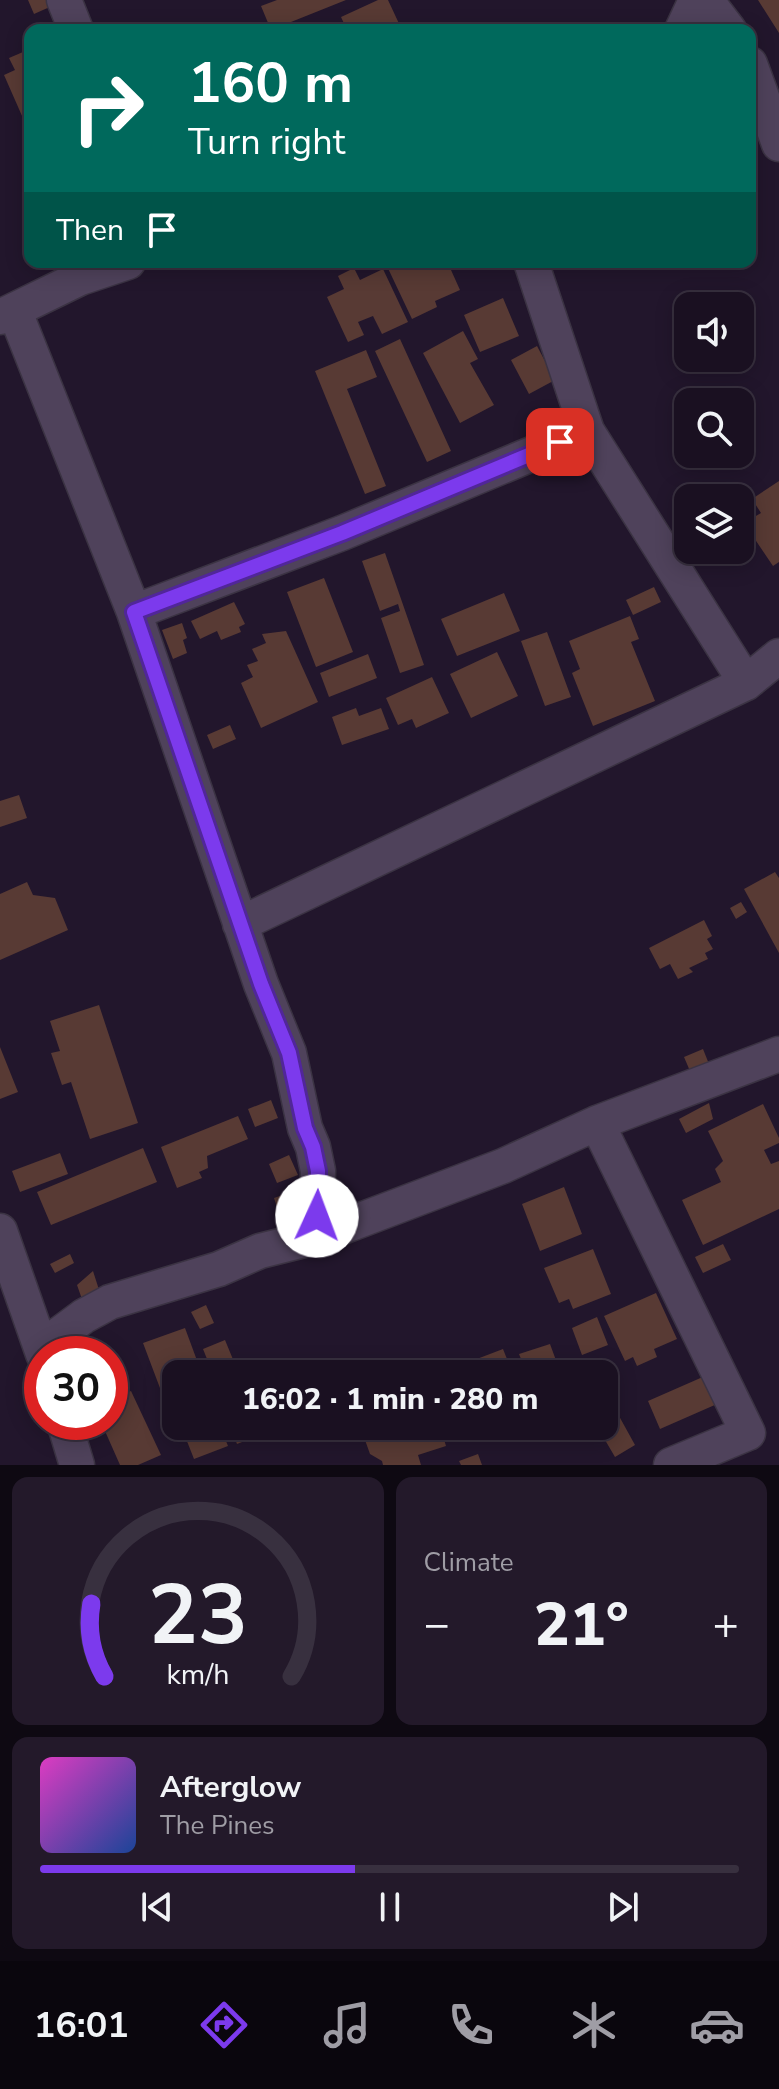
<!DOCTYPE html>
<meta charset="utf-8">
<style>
body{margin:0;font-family:"Nunito Sans",sans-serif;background:#23192a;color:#f1f3f6;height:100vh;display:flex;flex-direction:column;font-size:30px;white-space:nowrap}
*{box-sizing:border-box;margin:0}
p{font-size:26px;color:#9f9da5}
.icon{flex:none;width:44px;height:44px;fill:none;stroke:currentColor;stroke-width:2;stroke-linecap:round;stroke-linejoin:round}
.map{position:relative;height:1465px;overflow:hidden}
.side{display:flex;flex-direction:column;gap:12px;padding:12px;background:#0e0912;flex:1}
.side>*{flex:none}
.guide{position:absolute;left:24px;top:24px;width:732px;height:244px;border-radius:16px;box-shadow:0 4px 20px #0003,0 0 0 2px #38303f;background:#00695c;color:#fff;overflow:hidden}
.controls{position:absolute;left:674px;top:292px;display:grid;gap:16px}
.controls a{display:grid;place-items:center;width:80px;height:80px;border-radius:16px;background:#1a1021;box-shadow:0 4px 20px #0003,0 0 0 2px #38303f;font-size:40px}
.speed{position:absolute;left:24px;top:1336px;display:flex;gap:16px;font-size:40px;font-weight:700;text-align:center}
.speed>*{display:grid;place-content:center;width:104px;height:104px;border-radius:50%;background:#1a1021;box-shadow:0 4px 20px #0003,0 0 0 2px #38303f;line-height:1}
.speed .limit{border:12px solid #d22;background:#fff;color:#111}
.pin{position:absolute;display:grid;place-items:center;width:68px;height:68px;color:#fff;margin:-34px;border-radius:16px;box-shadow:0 4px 12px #0006}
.me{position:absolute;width:88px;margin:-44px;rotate:2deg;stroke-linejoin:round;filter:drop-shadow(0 0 6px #0008)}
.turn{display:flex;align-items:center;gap:28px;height:168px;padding:0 32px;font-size:36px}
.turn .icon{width:104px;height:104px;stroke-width:2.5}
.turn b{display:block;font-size:56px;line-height:68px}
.then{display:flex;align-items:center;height:76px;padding:0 32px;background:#0003;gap:16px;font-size:30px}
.big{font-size:60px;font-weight:800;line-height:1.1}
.side .tile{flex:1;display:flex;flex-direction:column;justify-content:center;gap:12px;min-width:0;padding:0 28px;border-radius:16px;background:#23192a}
.side .dial{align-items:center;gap:0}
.dial svg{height:208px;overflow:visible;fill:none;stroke:#38303f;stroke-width:7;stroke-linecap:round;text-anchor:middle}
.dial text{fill:#f1f3f6;stroke:none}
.song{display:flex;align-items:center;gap:24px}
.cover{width:96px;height:96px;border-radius:12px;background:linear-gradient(135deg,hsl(310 70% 55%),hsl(220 70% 35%))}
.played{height:8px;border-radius:4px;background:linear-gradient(90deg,#7c3aed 45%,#38303f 45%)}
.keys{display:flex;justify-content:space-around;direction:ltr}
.heat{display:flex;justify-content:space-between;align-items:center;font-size:44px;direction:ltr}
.side .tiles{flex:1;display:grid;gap:12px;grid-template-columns:1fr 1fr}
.tile:last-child{grid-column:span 2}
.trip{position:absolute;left:162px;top:1360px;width:456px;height:80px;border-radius:16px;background:#1a1021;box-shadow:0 4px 20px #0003,0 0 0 2px #38303f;font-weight:800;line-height:80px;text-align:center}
.tabs{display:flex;height:128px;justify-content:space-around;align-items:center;background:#0a060d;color:#9f9da5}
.tabs .icon{width:56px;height:56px}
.tabs .on{color:#7c3aed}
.tabs b{font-size:36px;color:#f1f3f6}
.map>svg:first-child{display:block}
.building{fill:#583a34}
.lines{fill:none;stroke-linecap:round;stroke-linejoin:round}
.minor-casing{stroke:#3b3343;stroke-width:37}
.minor{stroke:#4f425b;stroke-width:34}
.route-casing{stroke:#51269a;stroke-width:20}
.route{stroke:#7c3aed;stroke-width:14}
</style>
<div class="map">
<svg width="779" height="1465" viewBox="0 0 779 1465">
<rect width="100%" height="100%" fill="#22162c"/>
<!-- building -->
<path class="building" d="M28,0H49L52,6L34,14Z
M277,0H346L271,30L261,6Z
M378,0H388L402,30H347L341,17Z
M758,0H779V33Z
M30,49V123L26,125L4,75L15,70L9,58Z
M385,262H468L451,270L460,290L435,301L437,307L412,319Z
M354,268L360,280L383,269L408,322L382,334L373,316L358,322L364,335L348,342L327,297L344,289L338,276Z
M503,298L519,336L480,352L464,315Z
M463,331L478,359L470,363L494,405L460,423L423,353Z
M400,339L451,451L427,462L375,351Z
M537,346L555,380L529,394L511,360Z
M366,350L377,377L347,389L386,486L365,494L315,371Z
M779,481V562L773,566L744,523L761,513L752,499Z
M385,553L424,665L400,673L381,618L400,611L398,604L380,611L362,561Z
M324,578L353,652L316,667L287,592Z
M654,587L661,602L633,615L626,600Z
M504,593L520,631L457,656L441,619Z
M234,602L245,624L239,627L241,632L221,640L217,631L200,639L191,621Z
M630,616L639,639L631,642L655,701L593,726L572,673L580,669L569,641Z
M182,623L187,638L183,640L187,653L173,659L162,630Z
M286,631L318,702L261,728L241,683L253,677L247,665L258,661L252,649L266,643L262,634Z
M547,632L571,697L545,706L521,641Z
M497,652L518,696L471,718L450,674Z
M368,654L377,678L329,697L320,673Z
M432,677L449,713L416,728L412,719L398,725L386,698Z
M356,708L359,716L381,708L389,729L342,745L332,717Z
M230,725L236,739L213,749L207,735Z
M19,795L27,818L0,827V801Z
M775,872L779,878V953L744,889Z
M27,882L33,895L55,898L68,930L0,960V894Z
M741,902L747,912L736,919L730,908Z
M704,920L712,936L707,939L713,949L705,953L708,959L689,968L693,972L678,979L670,964L660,969L649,948Z
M99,1005L138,1123L90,1139L71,1082L62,1085L51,1053L60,1051L50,1021Z
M0,1047L18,1092L0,1099Z
M703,1049L709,1064L690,1071L684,1057Z
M271,1100L278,1118L255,1127L248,1109Z
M709,1103L713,1119L686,1133L679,1119Z
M763,1104L779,1138V1143L764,1150L771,1164L779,1161V1209L703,1245L682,1200L721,1182L715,1169L723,1161L708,1131Z
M238,1116L248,1139L207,1156L208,1168L199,1172L202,1178L177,1188L161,1147Z
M143,1148L157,1182L51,1225L37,1192Z
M60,1153L68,1174L20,1192L12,1171Z
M289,1155L298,1175L277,1183L269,1164Z
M564,1187L582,1234L540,1251L522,1204Z
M300,1189L306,1206L280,1216L274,1198Z
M723,1244L731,1260L703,1273L695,1257Z
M593,1249L611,1294L573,1309L569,1299L559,1303L544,1268Z
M70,1254L74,1263L55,1273L50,1264Z
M93,1271L101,1296L83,1302L77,1285Z
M656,1293L677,1339L654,1349L657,1357L637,1366L633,1357L625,1361L604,1316Z
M206,1305L214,1323L200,1329L191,1312Z
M597,1317L608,1345L582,1355L572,1328Z
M185,1328L202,1374H176V1409L169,1412L143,1343Z
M225,1340L239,1374H213L203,1349Z
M550,1344L561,1374H527L519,1354Z
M503,1349L513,1374H449L448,1370Z
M705,1376L717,1404L660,1429L648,1401Z
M131,1391L161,1455L138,1465H120L101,1422H110V1400Z
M619,1416L635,1445L615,1457L598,1428Z
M181,1426H220L228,1446L194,1459Z
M230,1426H276L277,1428L237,1444Z
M360,1426H440L446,1446L418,1455L421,1465H383L382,1461L370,1454Z
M478,1454L482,1465H461L459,1461Z"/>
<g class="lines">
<!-- minor casing -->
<g class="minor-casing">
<path id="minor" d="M64,0L76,30
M706,0L729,30
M682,30L696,0
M750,64L779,144
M531,262L587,431L746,683
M15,312L134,612L261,984L289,1053L305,1128L313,1147L318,1171L316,1237
M0,317L80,278L128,262
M134,612L342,533L587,431
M240,924L746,683L779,656
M597,1123L748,1433L671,1465
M0,1231L43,1354
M46,1354L57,1336L84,1316L110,1302L219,1269L260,1251L316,1237L503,1166L597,1123L779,1054
M64,1422L77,1465"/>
</g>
<!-- minor -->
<use href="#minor" class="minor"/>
</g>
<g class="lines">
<!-- route casing -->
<g class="route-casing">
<path id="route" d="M317,1216L318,1171L313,1147L305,1128L289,1053L261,984L134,612L342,533L560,442"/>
</g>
<!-- route -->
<use href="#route" class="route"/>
</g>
</svg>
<div class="controls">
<a><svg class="icon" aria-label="sound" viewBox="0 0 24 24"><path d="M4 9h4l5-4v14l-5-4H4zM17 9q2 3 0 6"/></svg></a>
<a><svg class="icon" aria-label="search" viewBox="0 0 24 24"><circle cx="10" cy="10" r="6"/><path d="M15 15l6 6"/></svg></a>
<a><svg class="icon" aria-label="layers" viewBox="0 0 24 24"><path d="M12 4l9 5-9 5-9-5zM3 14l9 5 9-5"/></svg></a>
</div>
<div class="speed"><div class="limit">30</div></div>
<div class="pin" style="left:560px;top:442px;background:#d93025"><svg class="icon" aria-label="arrive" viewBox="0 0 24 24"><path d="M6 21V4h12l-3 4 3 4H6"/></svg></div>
<svg class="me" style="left:317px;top:1216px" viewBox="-20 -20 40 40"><circle r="19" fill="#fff"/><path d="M0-13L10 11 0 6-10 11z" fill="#7c3aed"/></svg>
<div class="trip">16:02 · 1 min · 280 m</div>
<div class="guide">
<div class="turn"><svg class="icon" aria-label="right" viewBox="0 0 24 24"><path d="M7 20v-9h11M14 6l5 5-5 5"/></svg><div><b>160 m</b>Turn right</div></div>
<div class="then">Then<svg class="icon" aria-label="arrive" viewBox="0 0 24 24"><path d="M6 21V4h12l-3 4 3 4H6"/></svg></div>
</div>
</div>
<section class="side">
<div class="tiles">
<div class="tile dial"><svg viewBox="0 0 100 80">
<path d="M14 69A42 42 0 1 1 86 69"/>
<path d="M14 69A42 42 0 0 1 9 41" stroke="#7c3aed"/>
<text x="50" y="56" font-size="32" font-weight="700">23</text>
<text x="50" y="72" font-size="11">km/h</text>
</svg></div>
<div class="tile"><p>Climate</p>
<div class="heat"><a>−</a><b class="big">21°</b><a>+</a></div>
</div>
<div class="tile">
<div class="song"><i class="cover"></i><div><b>Afterglow</b><p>The Pines</p></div></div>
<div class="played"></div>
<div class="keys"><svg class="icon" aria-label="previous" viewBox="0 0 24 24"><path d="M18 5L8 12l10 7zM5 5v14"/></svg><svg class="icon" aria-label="pause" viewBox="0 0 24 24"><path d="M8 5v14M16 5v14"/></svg><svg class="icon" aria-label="next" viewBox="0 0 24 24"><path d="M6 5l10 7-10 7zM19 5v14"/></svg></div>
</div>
</div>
</section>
<nav class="tabs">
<b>16:01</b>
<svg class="icon on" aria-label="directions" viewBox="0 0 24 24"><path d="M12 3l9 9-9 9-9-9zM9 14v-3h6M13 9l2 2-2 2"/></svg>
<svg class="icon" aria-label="music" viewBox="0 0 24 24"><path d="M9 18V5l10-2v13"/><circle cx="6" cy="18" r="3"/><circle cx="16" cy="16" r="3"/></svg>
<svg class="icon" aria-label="phone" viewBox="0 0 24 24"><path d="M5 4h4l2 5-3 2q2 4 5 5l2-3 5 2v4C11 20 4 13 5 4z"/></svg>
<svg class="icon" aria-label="climate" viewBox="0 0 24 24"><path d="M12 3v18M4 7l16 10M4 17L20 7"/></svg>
<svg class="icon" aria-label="car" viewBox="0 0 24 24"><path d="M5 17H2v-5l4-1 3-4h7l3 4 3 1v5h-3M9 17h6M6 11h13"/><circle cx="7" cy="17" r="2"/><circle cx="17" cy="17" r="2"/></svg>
</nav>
